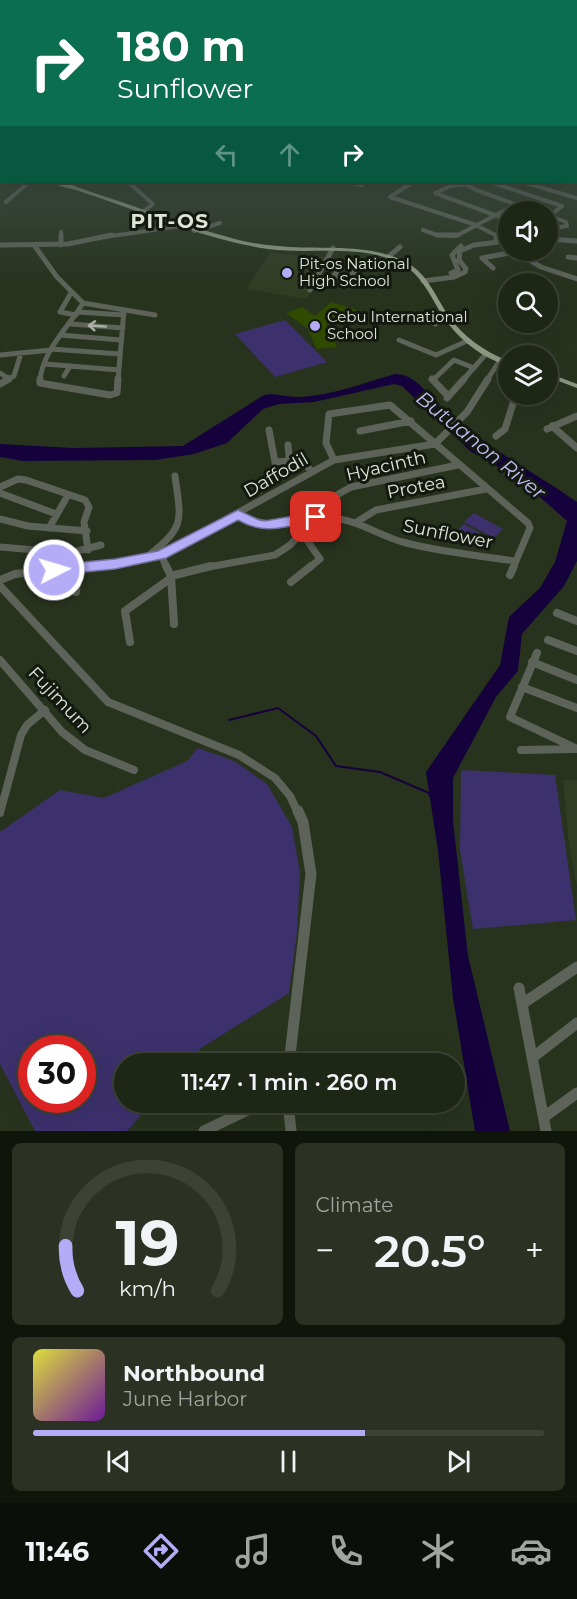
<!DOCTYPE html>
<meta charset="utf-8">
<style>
body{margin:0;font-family:Montserrat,sans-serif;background:#2b3223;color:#f1f3f6;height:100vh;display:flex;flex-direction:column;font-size:22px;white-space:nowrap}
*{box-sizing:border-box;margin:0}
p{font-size:20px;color:#a1a5a1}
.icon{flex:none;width:33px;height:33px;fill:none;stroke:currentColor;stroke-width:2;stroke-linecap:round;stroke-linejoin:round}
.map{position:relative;height:1131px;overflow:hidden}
.side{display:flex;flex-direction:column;gap:12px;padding:12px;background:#10150c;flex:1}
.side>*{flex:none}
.banner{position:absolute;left:0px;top:0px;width:578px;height:183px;box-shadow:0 6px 24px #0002,0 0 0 2px #3c4335;background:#0b6e4f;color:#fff;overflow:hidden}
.tools{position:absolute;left:498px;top:201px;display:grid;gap:12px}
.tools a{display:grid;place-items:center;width:60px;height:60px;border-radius:50%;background:#1e2616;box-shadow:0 6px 24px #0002,0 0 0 2px #3c4335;font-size:30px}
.speed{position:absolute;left:18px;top:1035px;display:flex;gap:12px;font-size:30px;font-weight:700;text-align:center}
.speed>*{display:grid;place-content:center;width:78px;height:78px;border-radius:50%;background:#1e2616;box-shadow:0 6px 24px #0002,0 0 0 2px #3c4335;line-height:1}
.speed .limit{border:9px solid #d22;background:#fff;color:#111}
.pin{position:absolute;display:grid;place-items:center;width:51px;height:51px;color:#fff;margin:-26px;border-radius:12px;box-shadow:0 3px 9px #0006}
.me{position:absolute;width:66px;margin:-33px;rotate:85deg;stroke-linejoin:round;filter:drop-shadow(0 0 4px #0008)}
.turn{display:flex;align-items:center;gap:21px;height:126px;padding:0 18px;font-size:27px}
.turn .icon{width:78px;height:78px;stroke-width:2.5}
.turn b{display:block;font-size:42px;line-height:51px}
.lanes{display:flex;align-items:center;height:57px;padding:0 18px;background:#0003;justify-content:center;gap:30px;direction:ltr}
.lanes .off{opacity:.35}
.big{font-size:45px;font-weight:600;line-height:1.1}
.side .card{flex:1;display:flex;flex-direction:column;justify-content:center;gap:9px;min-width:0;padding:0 21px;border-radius:9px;background:#2b3223}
.side .dial{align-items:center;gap:0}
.dial svg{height:156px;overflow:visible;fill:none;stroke:#3c4335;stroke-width:7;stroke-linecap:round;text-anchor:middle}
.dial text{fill:#f1f3f6;stroke:none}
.song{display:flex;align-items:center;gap:18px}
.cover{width:72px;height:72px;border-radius:9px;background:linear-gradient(135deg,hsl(60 70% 55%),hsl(280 70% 35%))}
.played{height:6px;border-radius:3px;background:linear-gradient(90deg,#b5acf8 65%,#3c4335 65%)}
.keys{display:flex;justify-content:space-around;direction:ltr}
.heat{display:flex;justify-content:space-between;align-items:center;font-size:33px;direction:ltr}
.side .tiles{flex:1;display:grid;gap:12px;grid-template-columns:1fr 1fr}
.card:last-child{grid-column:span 2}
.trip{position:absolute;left:114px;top:1053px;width:351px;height:60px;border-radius:30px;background:#1e2616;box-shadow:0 6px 24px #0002,0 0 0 2px #3c4335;font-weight:600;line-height:60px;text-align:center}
.tab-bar{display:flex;height:96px;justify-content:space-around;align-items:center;background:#0c0f09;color:#a1a5a1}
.tab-bar .icon{width:42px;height:42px}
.tab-bar .active{color:#b5acf8}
.tab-bar b{font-size:27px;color:#f1f3f6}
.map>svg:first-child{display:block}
.built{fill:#313d23}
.green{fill:#3d316d;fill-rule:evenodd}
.water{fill:#15023c}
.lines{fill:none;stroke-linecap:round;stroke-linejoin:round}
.stream{stroke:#15023c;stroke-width:2}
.building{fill:#2e4b00}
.minor-far4{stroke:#5e6359;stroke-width:4}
.minor-far3{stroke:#5e6359;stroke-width:5}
.minor-far2{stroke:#5e6359;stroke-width:7}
.minor-far1{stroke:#5e6359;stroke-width:8}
.minor{stroke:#5e6359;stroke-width:11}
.major{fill:#8c9782;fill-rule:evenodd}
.oneway{stroke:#abb1a5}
.route{fill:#b5acf8;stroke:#7670a1;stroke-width:1.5}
.poi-dot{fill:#b5acf8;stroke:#141910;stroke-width:2}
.labels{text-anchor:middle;stroke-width:6;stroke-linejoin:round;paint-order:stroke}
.far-poi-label{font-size:15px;fill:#dee5d8;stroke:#141910;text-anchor:start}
.street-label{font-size:18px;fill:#dee5d8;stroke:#141910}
.far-district-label{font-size:20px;font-weight:bold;letter-spacing:1.5px;fill:#dee5d8;stroke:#141910}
.water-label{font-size:20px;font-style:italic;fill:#c2bdf5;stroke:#141910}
</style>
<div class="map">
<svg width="577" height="1131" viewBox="0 0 577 1131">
<rect width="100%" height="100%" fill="#28331e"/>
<!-- built -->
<path class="built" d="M270,253L324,257L307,299L246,289Z
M563,780H577V886L569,843Z"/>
<!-- green -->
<path class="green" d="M285,320L327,362L275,377L235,334Z
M474,513L503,529L494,538L464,522Z
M464,524L494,541L484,550L454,533Z
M198,748L234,761L267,784L292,827L300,873L297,931L289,993L201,1048L187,1063L124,1064V1102L152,1103L127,1131H35L0,1064V832L60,790L104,798L187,761ZM82,1048V1100H32V1048Z
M461,770L555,775L576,920L473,929L460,850Z"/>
<!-- water -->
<path class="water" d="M395,374C417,374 429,397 444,411C484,445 533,472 577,502V561L564,586L522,634L518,671L496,697L453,778V821L468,956L510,1131H475L453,998L438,851L426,772L500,665L509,617L540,588L555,562L567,521L521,480L470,451L402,386L394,384L314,402L279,404L263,409L227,443L194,454L155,460L23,461L0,457V444L74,448L183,446L264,395C277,392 288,398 301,397C333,395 364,383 395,374Z"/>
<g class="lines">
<!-- stream -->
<path class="stream" d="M229,720L278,708L316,736L336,766L380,772L429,793L430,796"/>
</g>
<!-- building -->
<path class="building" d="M331,302L357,310L347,318L343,317L326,323L337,347L317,349L307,328L286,313L302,307L315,316Z"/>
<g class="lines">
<!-- minor-far4 -->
<path class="minor-far4" d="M128,182L153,204L144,211
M348,182L362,185
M413,182L390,197L476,225L499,237
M463,182L476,190L537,212
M480,182L451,186L435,193L508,220
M490,182L562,206L550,216
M522,182L577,198
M6,202L29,182
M548,215L566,222L567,226L548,229
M423,230L437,235L456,236L511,207V203
M194,231L220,223
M61,232V237
M105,237L180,226"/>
<!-- minor-far3 -->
<path class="minor-far3" d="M61,235V245
M437,235H458
M496,235L500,237
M508,239L501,237L496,239L500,242H508
M548,239L577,241
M0,245L68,244L112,235
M34,245L57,277L83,303L155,315
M513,250L541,267L577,279
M388,257L400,247
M568,257L577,258
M325,265L339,267L334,276L347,279
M493,268L482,258L515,252
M451,273L458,270L452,255L461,246
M423,281L454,277L465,272L466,269L459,260L460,251L474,245L499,242
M341,286L358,268
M310,290L333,248
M71,293L60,312L76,315
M78,312L124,315
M71,324L123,328
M435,324L447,317
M60,335L121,340
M399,340L436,355L467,341
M51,349L120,354
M0,355L51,350
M45,364L119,370
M0,373L8,378
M64,376L70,366
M6,380L14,376L21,353
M40,380C43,350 68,328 83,303
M118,380L124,310
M433,380L454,360L474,368
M463,380L486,354
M487,380L500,360"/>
<!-- minor-far2 -->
<path class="minor-far2" d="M40,379V383L110,395L117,393L118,379
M432,379L448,396
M0,384L9,379
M447,398L464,379
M552,426L577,448
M547,429L577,416
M269,430L275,462L302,460L311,471
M360,431L411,421
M496,436L505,429L516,394
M288,445L289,457L292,461
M334,460L326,443L329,414L390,405L528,523L530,528L513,568
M0,487L18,479L26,480L85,500L89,507L84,522L88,550
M0,493L56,514
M238,514C273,534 296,516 332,518C359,520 381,537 406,543C442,552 480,556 516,561
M0,519L28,526L87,531
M355,523L376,510L486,489
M49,528L68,495
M302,533L320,559L309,568
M0,547L70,553L101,545
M161,555L167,568
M148,556C186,526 181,521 175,476
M76,568L115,564L161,555L334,460L435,444L467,412L488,379
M203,568L275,555L290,545L308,526L316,517L317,508L321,504L351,487L458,465"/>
<!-- minor-far1 -->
<path class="minor-far1" d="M166,566L171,576L174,624
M510,575L514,566
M171,576L211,566
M0,580L15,574L91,566
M291,582L311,566
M0,586L108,702L239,755L275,778L290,796L298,813
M76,592L78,568
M557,613L577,621
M548,640L577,651
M130,642L125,611L171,578
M537,653L510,717L577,749
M0,660L62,732L85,750L134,770
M532,662L577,680
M522,687L577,708
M521,750L576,749
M0,813L21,735L27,725L45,710"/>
<!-- minor -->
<path class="minor" d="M519,988L546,1131
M522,1004L577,967
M532,1058L577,1023
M289,1064L311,874L303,822L298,811
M288,1102L291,1131
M544,1117L577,1093
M204,1131L264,1102"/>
<!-- major -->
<path class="major" d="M0,168H2V170H0Z
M51,182C64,180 81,189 94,193C139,207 182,225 228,237C248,243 269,246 290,247C328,249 371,244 406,262C427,273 436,297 448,315C463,337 484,351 508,361V365C479,358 454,335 439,310C429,293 420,274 402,264C361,243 311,255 268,249C214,241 162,220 111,202C100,198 88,194 76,190C68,188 58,186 51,182Z
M548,373L577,384V388L548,377Z"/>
</g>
<!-- one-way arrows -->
<defs><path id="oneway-shaft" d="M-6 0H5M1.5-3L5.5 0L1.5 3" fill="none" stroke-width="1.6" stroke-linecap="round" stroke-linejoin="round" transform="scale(1.5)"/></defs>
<use class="oneway" href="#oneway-shaft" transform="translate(97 326) rotate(-176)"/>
<!-- sky -->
<linearGradient id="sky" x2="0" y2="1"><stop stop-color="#161c10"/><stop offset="0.44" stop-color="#42504c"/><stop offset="1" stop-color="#42504c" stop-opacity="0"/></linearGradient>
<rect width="577" height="284" fill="url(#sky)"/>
<!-- route -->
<path class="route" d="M238,510L259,520L265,521L316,512L322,517L316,521C287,526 265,536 238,520L166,558L115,569L54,575L48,570L54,565L115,559L158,551Z"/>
<!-- markers -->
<g class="poi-dot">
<circle cx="287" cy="273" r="6"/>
<circle cx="315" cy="326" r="6"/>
</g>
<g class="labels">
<!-- far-poi labels -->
<g class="far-poi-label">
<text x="299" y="269">Pit-os National<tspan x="299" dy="17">High School</tspan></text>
<text x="327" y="322">Cebu International<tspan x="327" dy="17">School</tspan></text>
</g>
<!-- street labels -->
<g class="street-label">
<text transform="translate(386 466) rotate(-13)" y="6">Hyacinth</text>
<text transform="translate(276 475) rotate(-30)" y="6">Daffodil</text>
<text transform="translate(416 487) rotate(-11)" y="6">Protea</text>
<text transform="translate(448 534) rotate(11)" y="6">Sunflower</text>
<text transform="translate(60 700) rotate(47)" y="6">Fujimum</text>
</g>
<!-- far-district labels -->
<g class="far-district-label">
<text x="170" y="228">PIT-OS</text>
</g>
<!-- water labels -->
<g class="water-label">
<text transform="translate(481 445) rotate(39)" y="7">Butuanon River</text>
</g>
</g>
</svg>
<div class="tools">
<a><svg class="icon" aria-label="sound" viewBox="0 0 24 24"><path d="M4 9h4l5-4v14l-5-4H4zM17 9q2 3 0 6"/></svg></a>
<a><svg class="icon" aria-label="search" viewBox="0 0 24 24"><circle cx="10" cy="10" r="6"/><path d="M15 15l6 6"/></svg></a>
<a><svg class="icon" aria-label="layers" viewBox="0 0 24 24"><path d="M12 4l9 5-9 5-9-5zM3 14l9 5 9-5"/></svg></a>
</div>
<div class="speed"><div class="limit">30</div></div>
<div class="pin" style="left:316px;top:517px;background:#d93025"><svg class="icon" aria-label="arrive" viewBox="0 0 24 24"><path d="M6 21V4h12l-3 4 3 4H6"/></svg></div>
<svg class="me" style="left:54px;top:570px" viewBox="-20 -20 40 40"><circle r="17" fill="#b5acf8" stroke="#fff" stroke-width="3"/><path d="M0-11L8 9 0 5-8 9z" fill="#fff"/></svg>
<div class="trip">11:47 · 1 min · 260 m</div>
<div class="banner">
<div class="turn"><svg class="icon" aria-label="right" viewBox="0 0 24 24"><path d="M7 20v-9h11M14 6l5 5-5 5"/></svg><div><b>180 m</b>Sunflower</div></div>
<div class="lanes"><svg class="icon off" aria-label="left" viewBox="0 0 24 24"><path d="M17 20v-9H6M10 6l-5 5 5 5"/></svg><svg class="icon off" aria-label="ahead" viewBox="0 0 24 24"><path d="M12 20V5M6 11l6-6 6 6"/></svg><svg class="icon" aria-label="right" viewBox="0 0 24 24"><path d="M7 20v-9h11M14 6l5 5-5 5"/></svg></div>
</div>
</div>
<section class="side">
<div class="tiles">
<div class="card dial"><svg viewBox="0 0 100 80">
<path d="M14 69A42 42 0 1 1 86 69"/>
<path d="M14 69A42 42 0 0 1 8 46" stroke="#b5acf8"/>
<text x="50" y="56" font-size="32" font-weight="700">19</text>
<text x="50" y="72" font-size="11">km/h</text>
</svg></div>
<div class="card"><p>Climate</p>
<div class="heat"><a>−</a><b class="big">20.5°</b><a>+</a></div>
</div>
<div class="card">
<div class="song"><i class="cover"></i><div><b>Northbound</b><p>June Harbor</p></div></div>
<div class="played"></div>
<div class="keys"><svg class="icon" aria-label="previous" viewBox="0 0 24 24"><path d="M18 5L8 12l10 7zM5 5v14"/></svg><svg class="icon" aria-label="pause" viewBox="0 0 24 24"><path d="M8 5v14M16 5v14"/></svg><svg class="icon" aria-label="next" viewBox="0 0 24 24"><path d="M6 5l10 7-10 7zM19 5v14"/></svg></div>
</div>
</div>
</section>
<nav class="tab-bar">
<b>11:46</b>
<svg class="icon active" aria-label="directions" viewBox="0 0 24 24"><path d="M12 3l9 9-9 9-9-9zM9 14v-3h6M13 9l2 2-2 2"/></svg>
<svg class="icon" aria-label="music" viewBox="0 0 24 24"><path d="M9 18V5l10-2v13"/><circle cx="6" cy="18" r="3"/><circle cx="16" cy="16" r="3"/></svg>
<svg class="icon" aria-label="phone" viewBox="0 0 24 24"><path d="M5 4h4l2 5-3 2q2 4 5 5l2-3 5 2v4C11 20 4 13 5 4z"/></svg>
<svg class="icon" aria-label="climate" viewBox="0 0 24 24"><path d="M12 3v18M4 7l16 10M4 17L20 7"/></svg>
<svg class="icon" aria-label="car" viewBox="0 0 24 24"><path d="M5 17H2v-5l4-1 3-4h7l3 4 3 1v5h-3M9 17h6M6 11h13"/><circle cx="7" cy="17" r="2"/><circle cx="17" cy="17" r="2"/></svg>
</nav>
